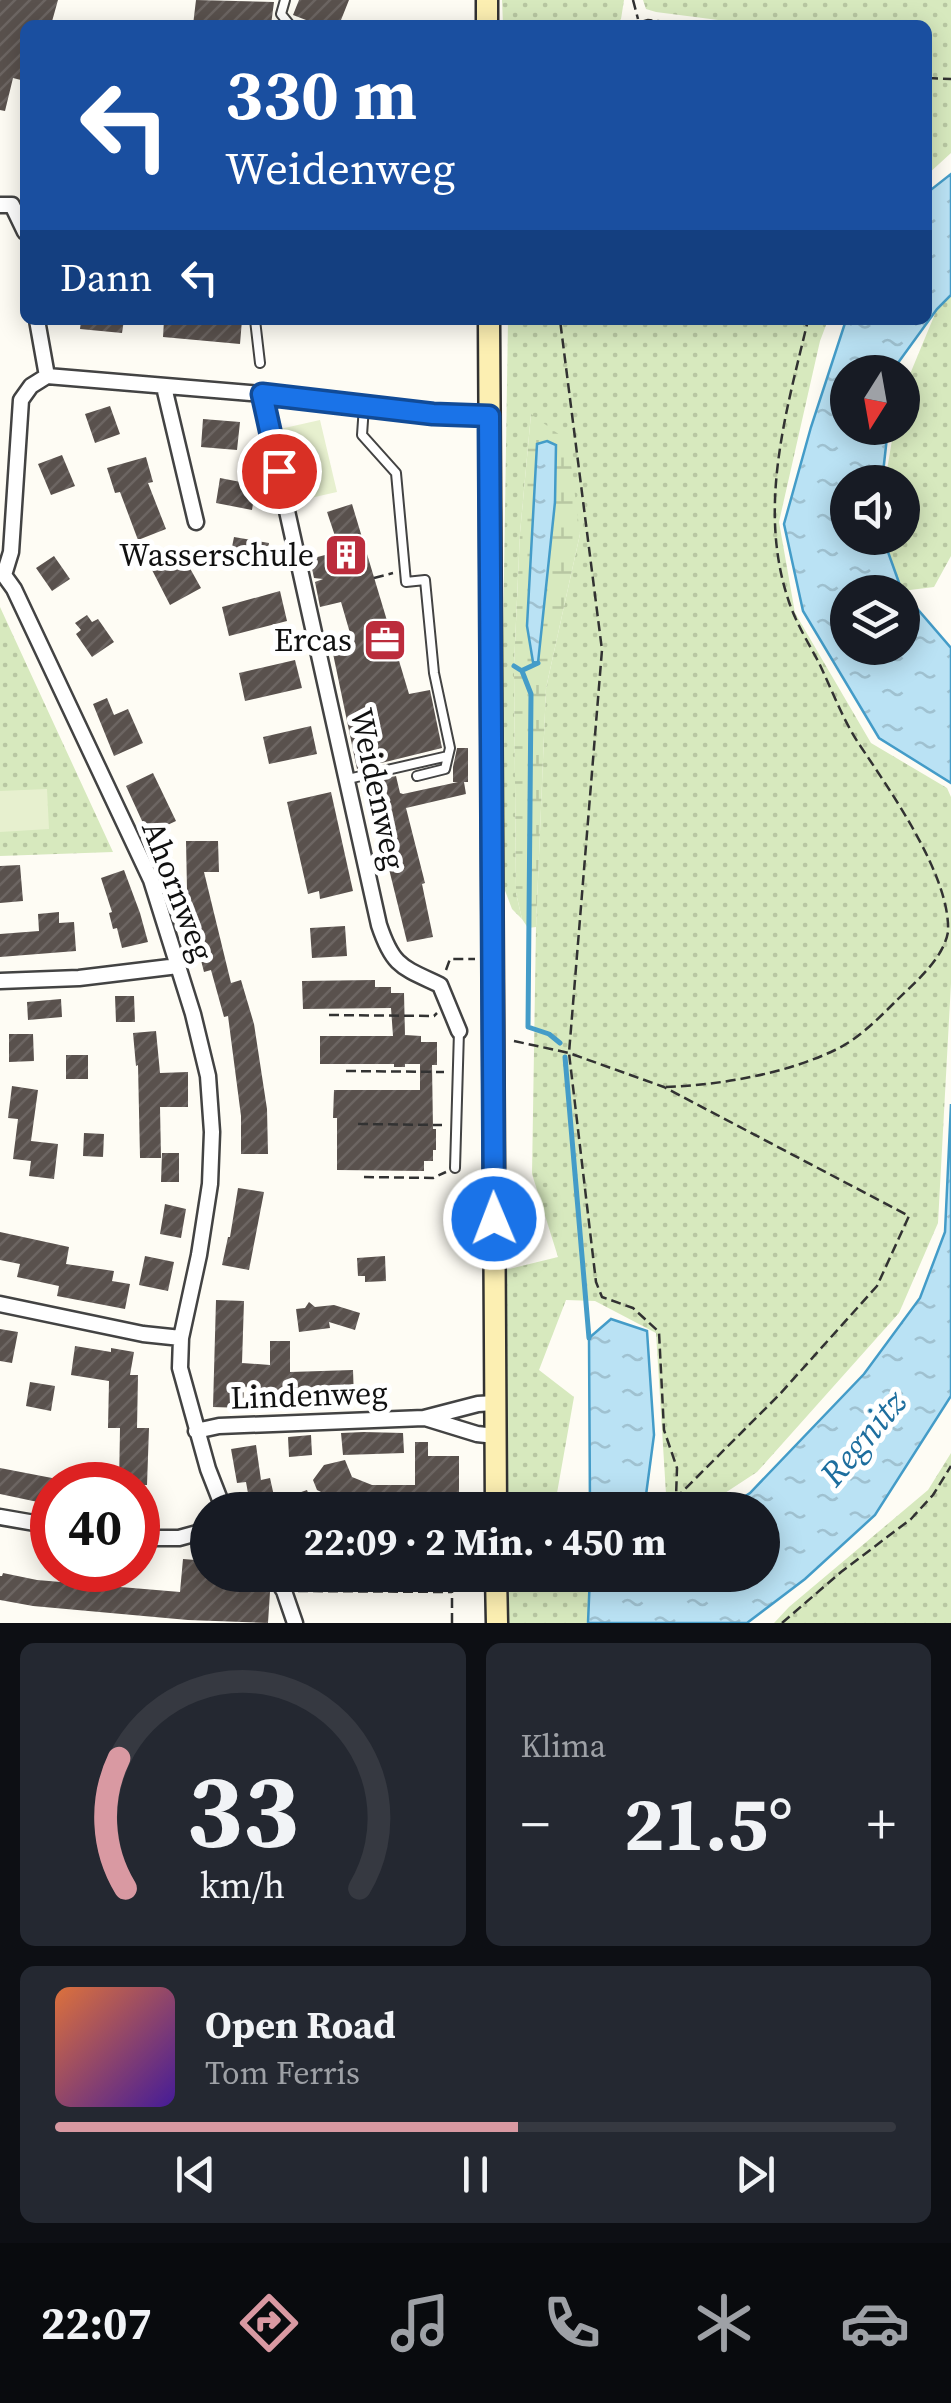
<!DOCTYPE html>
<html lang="de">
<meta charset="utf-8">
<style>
body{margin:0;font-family:"Source Serif 4",serif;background:#242831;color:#f1f3f6;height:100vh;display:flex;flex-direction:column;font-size:38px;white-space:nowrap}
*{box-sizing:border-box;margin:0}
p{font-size:32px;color:#9ea1a6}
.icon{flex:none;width:55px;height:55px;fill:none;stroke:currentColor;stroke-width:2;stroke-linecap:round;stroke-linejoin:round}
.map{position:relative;height:1623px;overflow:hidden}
.drawer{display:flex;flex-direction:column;gap:20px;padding:20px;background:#0d0f14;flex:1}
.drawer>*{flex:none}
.guide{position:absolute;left:20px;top:20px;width:912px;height:305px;border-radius:15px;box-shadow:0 5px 25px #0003;background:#1a4fa0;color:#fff;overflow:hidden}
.needle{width:65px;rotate:191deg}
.tools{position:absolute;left:830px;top:355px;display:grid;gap:20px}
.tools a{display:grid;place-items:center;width:90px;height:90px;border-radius:50%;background:#171b24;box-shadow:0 5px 25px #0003;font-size:50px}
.speed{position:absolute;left:30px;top:1462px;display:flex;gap:20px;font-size:50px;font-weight:700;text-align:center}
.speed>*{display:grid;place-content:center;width:130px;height:130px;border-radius:50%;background:#171b24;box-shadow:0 5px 25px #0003;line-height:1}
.speed .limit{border:15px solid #d22;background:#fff;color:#111}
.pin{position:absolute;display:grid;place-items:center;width:85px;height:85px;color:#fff;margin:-42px;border:5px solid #fff;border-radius:50%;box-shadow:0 2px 10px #0007}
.me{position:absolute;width:110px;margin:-55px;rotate:359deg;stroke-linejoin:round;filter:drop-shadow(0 0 8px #0008)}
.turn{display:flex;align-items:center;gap:35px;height:210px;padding:0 40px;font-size:45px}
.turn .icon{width:130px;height:130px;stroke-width:2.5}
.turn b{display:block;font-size:70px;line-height:85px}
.then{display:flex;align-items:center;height:95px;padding:0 40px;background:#0003;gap:20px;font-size:38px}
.big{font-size:75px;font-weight:700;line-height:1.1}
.drawer .tile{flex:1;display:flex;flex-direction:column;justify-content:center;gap:15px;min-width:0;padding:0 35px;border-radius:15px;background:#242831}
.drawer .dial{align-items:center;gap:0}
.dial svg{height:260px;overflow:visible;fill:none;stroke:#363941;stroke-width:7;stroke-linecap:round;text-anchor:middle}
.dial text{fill:#f1f3f6;stroke:none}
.song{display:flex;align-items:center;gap:30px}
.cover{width:120px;height:120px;border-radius:15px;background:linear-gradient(135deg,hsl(20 70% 55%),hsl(260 70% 35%))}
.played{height:10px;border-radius:5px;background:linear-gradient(90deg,#d999a2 55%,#363941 55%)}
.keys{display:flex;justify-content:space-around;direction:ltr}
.heat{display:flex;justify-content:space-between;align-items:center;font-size:55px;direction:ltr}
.drawer .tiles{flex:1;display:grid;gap:20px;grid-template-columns:1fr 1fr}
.tile:last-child{grid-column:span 2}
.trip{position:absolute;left:190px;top:1492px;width:590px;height:100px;border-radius:50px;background:#171b24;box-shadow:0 5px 25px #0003;font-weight:700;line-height:100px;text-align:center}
.tab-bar{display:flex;height:160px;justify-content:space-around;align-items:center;background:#090b0e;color:#9ea1a6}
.tab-bar .icon{width:70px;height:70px}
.tab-bar .active{color:#d999a2}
.tab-bar b{font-size:45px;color:#f1f3f6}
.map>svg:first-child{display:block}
.grass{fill:url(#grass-dots)}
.wetland{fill:url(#wetland-marsh)}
.pitch{fill:#e7f0cf}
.water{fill:url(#water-ripples);stroke:#449cc8;stroke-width:2.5;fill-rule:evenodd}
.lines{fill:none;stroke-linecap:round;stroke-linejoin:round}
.stream{stroke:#449cc8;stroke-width:5}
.building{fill:url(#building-hatch)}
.lane-casing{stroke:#434343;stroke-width:12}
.street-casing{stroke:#434343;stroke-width:19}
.secondary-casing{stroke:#323232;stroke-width:25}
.path{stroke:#323232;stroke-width:2.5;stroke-dasharray:10 5;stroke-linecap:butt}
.lane{stroke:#fff;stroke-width:8}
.street{stroke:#fff;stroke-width:14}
.secondary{stroke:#fcefb2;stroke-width:20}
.route-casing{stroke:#114b97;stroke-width:25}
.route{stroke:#1a73e8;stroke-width:18}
.labels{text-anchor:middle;stroke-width:10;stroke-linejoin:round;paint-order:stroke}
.poi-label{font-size:32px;fill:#101010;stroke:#fff;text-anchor:end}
.street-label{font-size:32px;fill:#101010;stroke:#fff}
.water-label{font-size:35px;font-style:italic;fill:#1d6e9e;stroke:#fff}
</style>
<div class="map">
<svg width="951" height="1623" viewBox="0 0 951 1623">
<defs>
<pattern id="grass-dots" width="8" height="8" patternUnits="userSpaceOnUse" patternTransform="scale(2.5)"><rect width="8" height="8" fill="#d7e9be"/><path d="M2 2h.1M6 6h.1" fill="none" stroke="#b8c7a2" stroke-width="1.8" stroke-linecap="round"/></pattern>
<pattern id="wetland-marsh" width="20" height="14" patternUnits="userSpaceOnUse" patternTransform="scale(2.5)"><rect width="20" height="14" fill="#d7e9be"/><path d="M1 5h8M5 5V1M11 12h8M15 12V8" fill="none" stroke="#b8c7a2"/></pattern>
<pattern id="water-ripples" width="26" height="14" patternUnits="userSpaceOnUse" patternTransform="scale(2.5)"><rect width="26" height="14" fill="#bae2f4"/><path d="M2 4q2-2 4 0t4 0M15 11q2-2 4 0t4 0" fill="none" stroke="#9fc1d0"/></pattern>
<pattern id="building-hatch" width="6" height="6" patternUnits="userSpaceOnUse" patternTransform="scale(2.5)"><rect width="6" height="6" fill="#59514d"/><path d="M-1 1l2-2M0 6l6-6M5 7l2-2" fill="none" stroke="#6c6562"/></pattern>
</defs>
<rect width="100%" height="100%" fill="#fefcf4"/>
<!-- grass -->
<path class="grass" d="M502,0H624L621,19L616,25H503Z
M643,0H951V153L928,174V25H757L656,12L646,9Z
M951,295V556L934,587L902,591L883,538H902V482H885L894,428H902L903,391L937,309Z
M508,320H828L820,341L779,522L795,613L871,743L947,788L951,797V983L938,1223L899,1313L757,1472L699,1510H667L656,1333L595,1301L566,1300L539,1370L574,1397L554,1510H508L505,1270L558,1257L532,1174L536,927L546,688L580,534L531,414L520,533L514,666L516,893L522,919L512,909L504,888L502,702Z
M0,607L113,852L0,856Z
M951,1453V1623H774L789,1607L928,1490Z
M509,1575H590L588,1623H509Z"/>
<!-- wetland -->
<path class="wetland" d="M531,414L568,441L580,534L546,688L536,927L528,928L522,919L516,893L514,666L520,533Z"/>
<!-- pitch -->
<path class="pitch" d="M320,420L337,492L297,501L280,429Z
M47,789L49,829L0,832V791Z"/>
<!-- water -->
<path class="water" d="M951,174V295L937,309L895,367L894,372H848V428H888L882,482H848V538H883L902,591L951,648V783L879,738L803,611L784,524L811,427L846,320H928V192ZM848,592H902V648H848Z
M547,441L556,445L555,502L538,663L533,662L527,626L537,444Z
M951,1104V1396L875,1515L805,1579L747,1623H588L590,1575H762V1510H724L750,1493L864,1374L920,1298L945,1232Z
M611,1319L647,1331L654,1435L644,1510H590L589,1338Z"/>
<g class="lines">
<!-- stream -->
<path class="stream" d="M514,666L522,671L531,694L528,1027L549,1034L560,1043
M523,670L538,663
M565,1057L589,1338"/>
</g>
<!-- building -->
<path class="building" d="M0,0H58L51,25H25V81L13,78L5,111L0,110Z
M196,0L274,2L271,25H193Z
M299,0H349L339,25H319L293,15Z
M81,320H124L122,333L80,329Z
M164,320H242L240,344L163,337Z
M110,406L120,434L95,443L85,414Z
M203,419L240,422L237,450L201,447Z
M62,455L75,486L51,495L38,464Z
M146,457L153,482L148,483L166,529L138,540L120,492L115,493L107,468Z
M220,478L256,485L252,510L216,503Z
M352,504L409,694L430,690L442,748L357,769L331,644L352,640L341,602L320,607L315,582L323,579L314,578L310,559L340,551L327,512Z
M234,537L269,543L265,568L229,562Z
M182,554L201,588L170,605L152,570Z
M54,556L70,579L52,591L36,568Z
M280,591L287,621L229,636L222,607Z
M87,615L92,622L98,619L114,642L92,657L76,634L81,630L75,623Z
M295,660L302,688L245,701L239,673Z
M107,698L114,715L128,709L143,743L114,756L93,704Z
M311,726L317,754L269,764L263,737Z
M457,748H468V782H464L466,794L406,808L425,883L422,884L433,937L407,942L372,800L376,799L372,781L396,776L400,793L403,794L458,782H453V767Z
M153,773L176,821L148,834L126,786Z
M331,792L353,891L320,899L319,891L308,894L287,802Z
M186,841H218L219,872H204L231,983L241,980L254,1024L267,1109L268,1154H241V1116L228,1016L224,1017L211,970L204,972L183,890L187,889Z
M20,865L23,901L0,903V866Z
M124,870L140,913L148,942L122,948L117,928L113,929L109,913L112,912L101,878Z
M59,912V923L74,922L76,951L0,957V934L39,931L38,914Z
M345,926L347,956L312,958L310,928Z
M375,980V987H391V993H404L405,1035L421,1036V1042H437V1065H432L433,1129H436V1150H433V1161H424V1171L337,1170V1118H333L334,1090H420V1064H405V1067H394V1064H320V1036H393L391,1008L303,1009L302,981Z
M115,996H134L135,1022H116Z
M61,999L62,1017L28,1020L27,1002Z
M156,1031L160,1073L188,1072V1107H160L161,1158H140L138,1065L136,1066L133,1033Z
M9,1034H33L34,1061L9,1062Z
M66,1055H88V1079H66Z
M12,1086L38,1090L31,1141L58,1144L54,1179L29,1176L31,1161L13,1159L18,1119L8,1118Z
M84,1133L104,1134L103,1157L83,1156Z
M162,1153H179V1182H161Z
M238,1188L264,1192L249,1270L222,1265L228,1237H230Z
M165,1204L186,1209L181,1238L160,1234Z
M0,1232L69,1247L66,1264L114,1271L112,1281L130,1284L125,1309L57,1296L59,1286L17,1277L20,1264L0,1260Z
M145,1256L174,1262L168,1291L139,1285Z
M385,1256L386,1281L365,1282V1276H358L357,1258Z
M216,1300L244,1301L242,1363L270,1365V1341H290V1372L353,1370L354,1399L270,1400L269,1389L244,1387L243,1408L213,1407Z
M309,1302L315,1307L334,1305L360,1313L355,1330L329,1322L330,1328L299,1332L296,1309L305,1308Z
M0,1329L18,1332L12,1363L0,1361Z
M75,1346L111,1352V1348L134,1352L130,1375H138L137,1428H149L147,1485H119L120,1428H108L109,1381L71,1375Z
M30,1382L55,1386L51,1411L26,1406Z
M364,1432L403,1433L404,1453L343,1455L341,1433Z
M311,1435L312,1455L289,1457L288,1437Z
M415,1442H428V1456H459V1510H358L317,1490L313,1480L324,1465L345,1460L352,1477L372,1485H415Z
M256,1445L261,1480L270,1478L276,1505L264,1507V1510H251L246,1482L237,1483L231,1449Z
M0,1468L52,1478V1505L0,1494Z
M307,1490L315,1510H292L287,1497Z
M183,1559L208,1561V1575H229L228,1589L270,1592L268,1623L188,1620L33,1606L0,1600V1576H2L3,1573L37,1580L180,1592Z"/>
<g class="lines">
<!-- lane casing -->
<g class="lane-casing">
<path id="lane" d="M285,0L281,14L290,25
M255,320L260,363
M364,406L362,435L396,473L406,582L425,580L434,673L450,748L445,769L417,776
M348,779L448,756
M455,1168L459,1031"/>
</g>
<!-- street casing -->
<g class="street-casing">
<path id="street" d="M0,205H12L25,232
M37,320L47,376
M47,376L31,386L21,400L11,552L4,575L14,589L151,880L193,1014L208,1076L212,1132L210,1184L199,1255L181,1338L180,1368L208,1469L224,1510
M47,376L261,394L433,414L489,416
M164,387L196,522
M261,394L379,925C393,967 402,967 440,985L459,1031
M0,981L79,978L178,966
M0,1304L143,1334L181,1338
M425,1418L477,1434L495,1436
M196,1431L219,1426L424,1418L478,1404L495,1403
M0,1517L52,1526
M138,1538H179L208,1530
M274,1575L284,1591L295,1623"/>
</g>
<!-- secondary casing -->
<g class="secondary-casing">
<path id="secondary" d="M487,0V25
M489,320L496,1510
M496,1575L497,1623"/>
</g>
<!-- path -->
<path class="path" d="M633,0L638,19
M628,25L648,20L698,25
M928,78L951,79
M374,578L393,573
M446,970L450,959H475
M329,1015L434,1016L437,1013
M514,1041L569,1053L664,1087L909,1216L877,1286L779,1395L676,1498L677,1468L664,1430L659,1332L633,1308L602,1297L596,1282L569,1053L602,650L560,320
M346,1071L444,1072
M666,1087C720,1085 785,1074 835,1050C858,1039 876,1021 894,1003C913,984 943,960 948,932C951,876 889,789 859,744C843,720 832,690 819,663C809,644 796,623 789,602C757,508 786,413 808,320
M358,1124L442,1125
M364,1177L433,1178L446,1172
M298,1591L452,1592
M452,1623V1575
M782,1623L841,1572L911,1519L933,1495L951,1466"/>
<!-- lane -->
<use href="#lane" class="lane"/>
<!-- street -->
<use href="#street" class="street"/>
<!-- secondary -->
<use href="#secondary" class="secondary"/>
</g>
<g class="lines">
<!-- route casing -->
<g class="route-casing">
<path id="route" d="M279,471L262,394L433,414L489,416L494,1219"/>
</g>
<!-- route -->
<use href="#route" class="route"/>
</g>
<!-- icons -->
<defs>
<g id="building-square" transform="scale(2.25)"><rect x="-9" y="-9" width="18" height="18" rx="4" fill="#bc2c3c" stroke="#fff"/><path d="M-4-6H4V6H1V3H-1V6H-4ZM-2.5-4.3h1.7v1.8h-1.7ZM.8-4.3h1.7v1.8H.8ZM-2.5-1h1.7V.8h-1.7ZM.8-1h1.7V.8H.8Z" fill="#fff"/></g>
<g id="office-square" transform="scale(2.25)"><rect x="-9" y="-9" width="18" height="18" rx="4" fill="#bc2c3c" stroke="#fff"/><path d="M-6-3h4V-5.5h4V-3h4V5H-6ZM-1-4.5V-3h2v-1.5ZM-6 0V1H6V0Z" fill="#fff"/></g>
</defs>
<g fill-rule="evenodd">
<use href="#building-square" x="346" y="555"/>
<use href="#office-square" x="385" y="640"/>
</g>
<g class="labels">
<!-- poi labels -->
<g class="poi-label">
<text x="314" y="566">Wasserschule</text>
<text x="352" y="651">Ercas</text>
</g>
<!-- street labels -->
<g class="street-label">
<text transform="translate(378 789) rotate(78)" y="11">Weidenweg</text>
<text transform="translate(178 891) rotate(69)" y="11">Ahornweg</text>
<text transform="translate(309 1395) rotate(-2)" y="11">Lindenweg</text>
</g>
<!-- water labels -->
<g class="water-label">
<text transform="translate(863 1438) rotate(-50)" y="12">Regnitz</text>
</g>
</g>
</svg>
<div class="tools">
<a><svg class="needle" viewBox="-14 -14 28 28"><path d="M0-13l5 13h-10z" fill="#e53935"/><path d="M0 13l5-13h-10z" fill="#9ea1a6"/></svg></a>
<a><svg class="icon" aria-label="sound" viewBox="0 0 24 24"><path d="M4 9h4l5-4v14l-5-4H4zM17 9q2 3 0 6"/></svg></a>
<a><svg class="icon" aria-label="layers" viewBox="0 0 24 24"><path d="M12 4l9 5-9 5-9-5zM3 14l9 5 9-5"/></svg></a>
</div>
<div class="speed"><div class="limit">40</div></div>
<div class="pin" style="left:279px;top:471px;background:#d93025"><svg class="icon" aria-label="arrive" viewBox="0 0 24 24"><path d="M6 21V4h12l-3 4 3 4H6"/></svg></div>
<svg class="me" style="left:494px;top:1219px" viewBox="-20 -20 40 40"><circle r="17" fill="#1a73e8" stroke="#fff" stroke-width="3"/><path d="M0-11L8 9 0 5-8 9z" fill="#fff"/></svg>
<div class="trip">22:09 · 2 Min. · 450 m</div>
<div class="guide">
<div class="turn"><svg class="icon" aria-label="left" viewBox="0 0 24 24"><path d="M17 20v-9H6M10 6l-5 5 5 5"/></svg><div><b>330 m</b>Weidenweg</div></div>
<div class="then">Dann<svg class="icon" aria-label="left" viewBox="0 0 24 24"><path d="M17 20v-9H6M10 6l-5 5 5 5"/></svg></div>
</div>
</div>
<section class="drawer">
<div class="tiles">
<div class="tile dial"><svg viewBox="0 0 100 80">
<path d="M14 69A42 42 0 1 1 86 69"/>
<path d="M14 69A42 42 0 0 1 12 29" stroke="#d999a2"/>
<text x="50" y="56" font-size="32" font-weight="700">33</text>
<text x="50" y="72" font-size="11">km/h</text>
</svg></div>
<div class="tile"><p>Klima</p>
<div class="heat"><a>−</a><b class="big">21.5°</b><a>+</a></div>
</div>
<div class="tile">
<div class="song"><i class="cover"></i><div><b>Open Road</b><p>Tom Ferris</p></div></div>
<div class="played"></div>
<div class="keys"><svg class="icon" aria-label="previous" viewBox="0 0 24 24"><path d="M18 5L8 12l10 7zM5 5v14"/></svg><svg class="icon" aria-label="pause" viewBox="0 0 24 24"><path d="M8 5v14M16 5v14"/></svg><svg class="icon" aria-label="next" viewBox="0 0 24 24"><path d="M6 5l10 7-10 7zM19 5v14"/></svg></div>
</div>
</div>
</section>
<nav class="tab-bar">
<b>22:07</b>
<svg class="icon active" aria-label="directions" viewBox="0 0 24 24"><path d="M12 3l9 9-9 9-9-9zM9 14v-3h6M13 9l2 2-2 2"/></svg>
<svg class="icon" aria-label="music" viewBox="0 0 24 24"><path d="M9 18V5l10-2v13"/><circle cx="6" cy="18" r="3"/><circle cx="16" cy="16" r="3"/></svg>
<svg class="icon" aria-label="phone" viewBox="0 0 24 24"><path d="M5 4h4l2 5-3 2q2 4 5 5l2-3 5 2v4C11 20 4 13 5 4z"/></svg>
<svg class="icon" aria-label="climate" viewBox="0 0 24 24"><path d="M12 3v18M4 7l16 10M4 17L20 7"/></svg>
<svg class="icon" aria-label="car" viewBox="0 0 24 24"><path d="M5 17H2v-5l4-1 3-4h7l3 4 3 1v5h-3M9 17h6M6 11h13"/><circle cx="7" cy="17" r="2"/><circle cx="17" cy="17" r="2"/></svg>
</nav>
